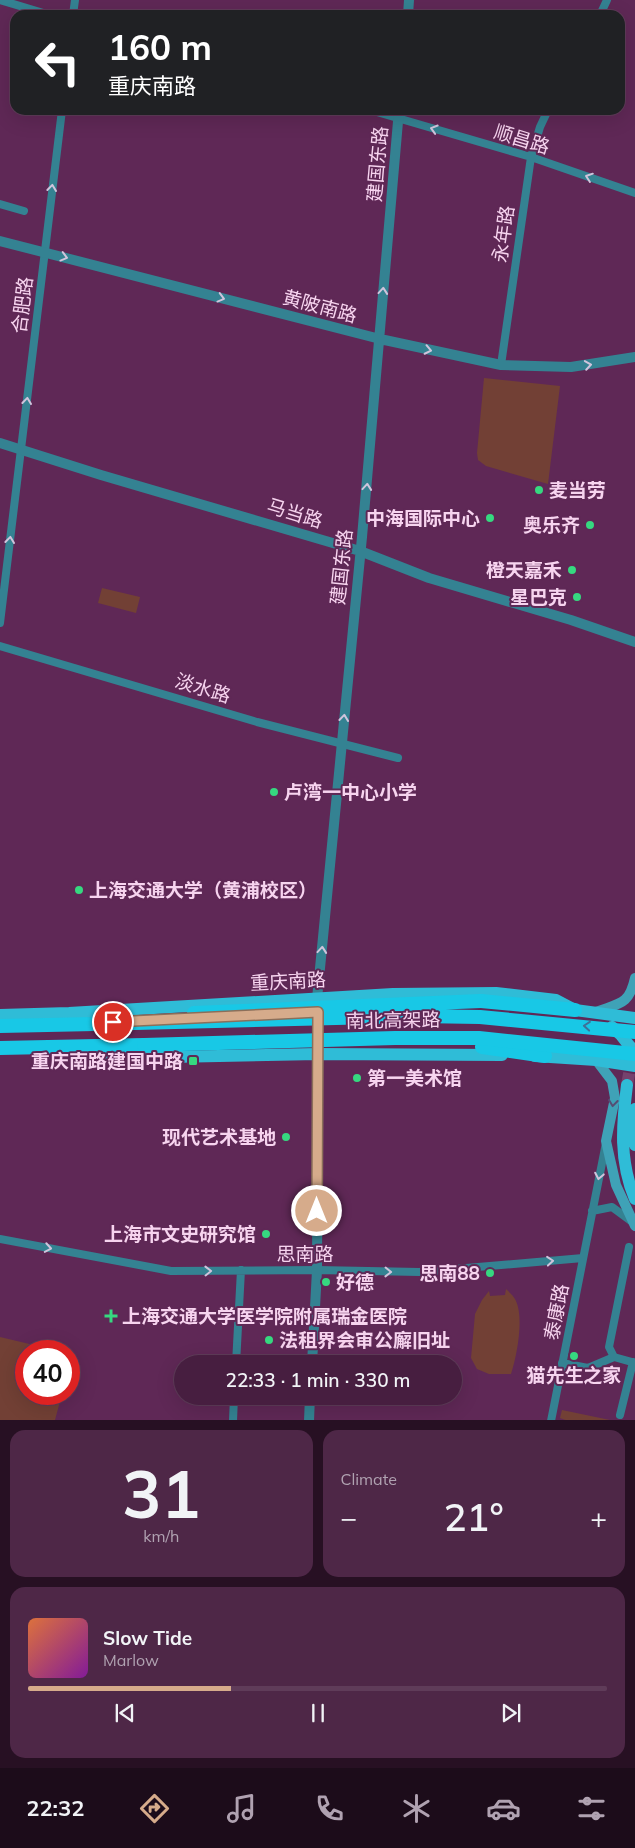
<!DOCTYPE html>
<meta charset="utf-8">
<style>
body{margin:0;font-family:Mulish,"Noto Sans SC",sans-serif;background:#4e2747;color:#f1f3f6;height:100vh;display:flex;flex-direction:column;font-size:19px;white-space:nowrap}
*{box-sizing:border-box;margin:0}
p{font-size:16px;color:#b0a2b1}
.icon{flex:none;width:28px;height:28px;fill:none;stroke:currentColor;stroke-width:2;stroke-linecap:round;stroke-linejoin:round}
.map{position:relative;height:1420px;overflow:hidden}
.side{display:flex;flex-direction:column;gap:10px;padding:10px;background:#271023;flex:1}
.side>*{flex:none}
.top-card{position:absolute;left:10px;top:10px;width:615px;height:105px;border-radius:15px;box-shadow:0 5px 20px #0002,0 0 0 1px #5f3c59;background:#202124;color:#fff;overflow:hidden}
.speed{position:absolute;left:15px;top:1340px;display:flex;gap:10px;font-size:25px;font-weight:700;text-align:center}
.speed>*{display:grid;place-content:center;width:65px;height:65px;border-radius:50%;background:#471e40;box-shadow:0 5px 20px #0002,0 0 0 1px #5f3c59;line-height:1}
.speed .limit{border:8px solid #d22;background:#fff;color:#111}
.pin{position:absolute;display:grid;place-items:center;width:42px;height:42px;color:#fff;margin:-21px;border:2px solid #fff;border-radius:50%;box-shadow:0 1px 5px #0007}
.me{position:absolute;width:55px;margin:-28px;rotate:0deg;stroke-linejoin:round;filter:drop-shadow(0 0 4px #0008)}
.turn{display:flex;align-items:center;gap:18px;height:105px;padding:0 15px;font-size:22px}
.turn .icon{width:65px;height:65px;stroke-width:2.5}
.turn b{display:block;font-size:35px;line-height:42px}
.big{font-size:38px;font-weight:600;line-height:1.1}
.side .card{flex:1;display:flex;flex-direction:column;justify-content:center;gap:8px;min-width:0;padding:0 18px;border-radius:15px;background:#4e2747}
.side .dial{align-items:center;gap:0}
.dial b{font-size:65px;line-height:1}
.song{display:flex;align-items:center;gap:15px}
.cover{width:60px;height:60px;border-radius:8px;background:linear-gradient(135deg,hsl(20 70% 55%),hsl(290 70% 35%))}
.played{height:5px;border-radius:2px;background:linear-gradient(90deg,#d6ab8b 35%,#5f3c59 35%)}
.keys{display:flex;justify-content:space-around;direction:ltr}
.heat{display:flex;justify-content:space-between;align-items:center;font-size:28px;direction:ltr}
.side .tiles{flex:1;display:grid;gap:10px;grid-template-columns:1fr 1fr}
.card:last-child{grid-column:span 2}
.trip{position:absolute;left:174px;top:1355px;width:288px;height:50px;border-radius:25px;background:#471e40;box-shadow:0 5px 20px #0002,0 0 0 1px #5f3c59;font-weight:600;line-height:50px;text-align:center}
.tabs{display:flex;height:80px;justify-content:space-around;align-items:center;background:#1c0c1a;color:#b0a2b1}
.tabs .icon{width:35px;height:35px}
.tabs .selected{color:#d6ab8b}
.tabs b{font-size:22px;color:#f1f3f6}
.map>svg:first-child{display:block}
.green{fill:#724035}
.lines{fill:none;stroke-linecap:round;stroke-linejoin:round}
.primary-tunnel{stroke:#76426d;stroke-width:12;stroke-dasharray:12 6;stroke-linecap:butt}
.minor{stroke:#348292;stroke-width:8}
.tertiary{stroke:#348292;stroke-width:10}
.secondary{stroke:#3fa2b7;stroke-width:10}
.primary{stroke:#2fbcd7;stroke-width:12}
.trunk{stroke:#18c8e6;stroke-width:14}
.trunk-bridge{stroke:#18c8e6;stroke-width:14}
.oneway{stroke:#d0c4dc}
.oneway2{stroke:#3f7097}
.oneway3{stroke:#554d73}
.route-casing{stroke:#8b6f5a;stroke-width:12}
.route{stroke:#d6ab8b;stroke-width:9}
.poi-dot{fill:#36d880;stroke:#5f2856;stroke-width:2}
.labels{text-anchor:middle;stroke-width:4;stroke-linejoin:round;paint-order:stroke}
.street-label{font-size:19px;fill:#f7d4ef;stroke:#5f2856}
.poi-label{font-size:19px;font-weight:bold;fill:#f7d4ef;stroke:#5f2856;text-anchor:end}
</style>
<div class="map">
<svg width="635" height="1421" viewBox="0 0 635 1421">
<rect width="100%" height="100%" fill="#5f2856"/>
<!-- green -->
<path class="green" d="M484,378L560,386L548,484L486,466L478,460L477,453Z
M102,588L140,597L136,613L98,603Z
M506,1289C509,1292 514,1296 516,1301C524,1318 517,1356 511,1374H489L477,1369L471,1358L475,1314L482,1300L489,1291L490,1296L505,1295Z
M0,1337L59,1351H26V1394H62L55,1420H0Z
M562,1410L610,1420L568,1421L560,1418Z"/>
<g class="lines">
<!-- primary-tunnel -->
<path class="primary-tunnel" d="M627,1085L635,1042"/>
<!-- minor -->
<path class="minor" d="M0,0L50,15
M73,15L75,0
M600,15L607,0
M370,110L531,157L635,193
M0,204L24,211
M501,365L531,157L540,127L548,110
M0,623L62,110
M0,646L257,722L398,758
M592,1211L612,1207L631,1221
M0,1239L171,1271L317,1270L419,1272L583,1258
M614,1357L609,1347L629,1247
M562,1363L588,1368L614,1357L635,1363
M236,1364L241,1270
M620,1415L633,1362
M233,1421L234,1396
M551,1421L606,1143"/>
<!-- tertiary -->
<path class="tertiary" d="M408,15L409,0
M0,241L380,339L501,365L571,367L635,357
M0,443L101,475L360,551L429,578L571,620L635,642
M312,1364L317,1270L318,1054L317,999L362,537L399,110
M309,1421L310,1396"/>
<!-- secondary -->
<path class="secondary" d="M596,1012C620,1003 629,1005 635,978
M596,1060L612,1081L615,1098L606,1141L616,1185L635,1226"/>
<!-- primary -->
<path class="primary" d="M0,1015L69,1013L393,994L496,993L556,1000L575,1010L635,1018
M612,1027L621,1035L635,1053
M52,1053L170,1057L318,1054L502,1055
M535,1056L596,1060L635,1066
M627,1085C622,1125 619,1161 635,1199
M635,1109L633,1126L635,1145"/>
<!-- trunk -->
<path class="trunk" d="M481,1001L575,1010
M0,1026L95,1024
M482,1047L545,1056
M0,1048L144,1045"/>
<!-- trunk-bridge -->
<path class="trunk-bridge" d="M194,1013L481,1001
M95,1024L418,1016L480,1017L635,1032
M144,1045L395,1038H479L635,1054"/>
</g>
<!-- one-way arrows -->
<defs><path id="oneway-chevron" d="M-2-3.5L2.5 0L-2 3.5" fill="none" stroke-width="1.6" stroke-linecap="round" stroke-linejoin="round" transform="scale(1.25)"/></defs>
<g class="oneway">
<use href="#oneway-chevron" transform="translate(434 129) rotate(-163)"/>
<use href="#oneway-chevron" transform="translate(589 177) rotate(-161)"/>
<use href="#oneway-chevron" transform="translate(52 188) rotate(-83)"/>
<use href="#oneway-chevron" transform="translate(64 257) rotate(15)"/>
<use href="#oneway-chevron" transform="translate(383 291) rotate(-85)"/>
<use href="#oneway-chevron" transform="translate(221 298) rotate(15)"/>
<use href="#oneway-chevron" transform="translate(428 350) rotate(12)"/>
<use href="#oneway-chevron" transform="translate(588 365) rotate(-9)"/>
<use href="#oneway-chevron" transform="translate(27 401) rotate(-83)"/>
<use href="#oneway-chevron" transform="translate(367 487) rotate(-85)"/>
<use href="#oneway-chevron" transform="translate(10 540) rotate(-83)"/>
<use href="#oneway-chevron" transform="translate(344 718) rotate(-84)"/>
<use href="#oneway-chevron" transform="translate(322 950) rotate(-85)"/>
<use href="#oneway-chevron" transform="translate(599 1176) rotate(101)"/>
<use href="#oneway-chevron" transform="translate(48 1248) rotate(10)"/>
<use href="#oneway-chevron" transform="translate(550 1261) rotate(-5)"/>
<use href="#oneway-chevron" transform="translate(208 1271) rotate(-1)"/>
<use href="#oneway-chevron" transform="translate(388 1272) rotate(1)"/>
</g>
<use class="oneway2" href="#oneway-chevron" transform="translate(587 1026) rotate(-175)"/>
<use class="oneway3" href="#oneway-chevron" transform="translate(613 1103) rotate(97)"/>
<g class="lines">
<!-- route casing -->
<g class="route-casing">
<path id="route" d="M113,1022L318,1012L317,1211"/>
</g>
<!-- route -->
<use href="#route" class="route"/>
</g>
<!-- markers -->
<g class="poi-dot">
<circle cx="539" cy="490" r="5"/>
<circle cx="490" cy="518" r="5"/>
<circle cx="590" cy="525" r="5"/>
<circle cx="572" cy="570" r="5"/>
<circle cx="577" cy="597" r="5"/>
<circle cx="274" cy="792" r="5"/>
<circle cx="79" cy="890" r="5"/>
<rect x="188" y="1056" width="10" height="10" rx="2.5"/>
<circle cx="357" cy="1078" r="5"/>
<circle cx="286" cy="1137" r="5"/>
<circle cx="266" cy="1234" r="5"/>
<circle cx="490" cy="1273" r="5"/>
<circle cx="326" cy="1282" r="5"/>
<path d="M108.5 1308.5h5v5h5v5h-5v5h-5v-5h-5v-5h5z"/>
<circle cx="269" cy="1340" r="5"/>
<circle cx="574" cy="1356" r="5"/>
</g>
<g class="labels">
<!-- street labels -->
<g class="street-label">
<text transform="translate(522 139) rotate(17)" y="7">顺昌路</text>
<text transform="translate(377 164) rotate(-85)" y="7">建国东路</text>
<text transform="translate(503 234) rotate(-82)" y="7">永年路</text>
<text transform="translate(22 305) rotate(-83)" y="7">合肥路</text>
<text transform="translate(320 306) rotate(15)" y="7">黄陂南路</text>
<text transform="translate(295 513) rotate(17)" y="7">马当路</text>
<text transform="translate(341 567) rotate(-84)" y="7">建国东路</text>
<text transform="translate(203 688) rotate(17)" y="7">淡水路</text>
<text transform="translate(288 981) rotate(-3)" y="7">重庆南路</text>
<text transform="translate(393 1020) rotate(-1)" y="7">南北高架路</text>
<text x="305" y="1261">思南路</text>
<text transform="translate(556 1312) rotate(-79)" y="7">泰康路</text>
</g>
<!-- poi labels -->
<g class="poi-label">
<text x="549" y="497" text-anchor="start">麦当劳</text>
<text x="480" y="525">中海国际中心</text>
<text x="580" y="532">奥乐齐</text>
<text x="562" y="577">橙天嘉禾</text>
<text x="567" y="604">星巴克</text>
<text x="284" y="799" text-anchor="start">卢湾一中心小学</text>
<text x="89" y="897" text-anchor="start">上海交通大学（黄浦校区）</text>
<text x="183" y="1068">重庆南路建国中路</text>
<text x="367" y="1085" text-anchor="start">第一美术馆</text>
<text x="276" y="1144">现代艺术基地</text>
<text x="256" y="1241">上海市文史研究馆</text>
<text x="480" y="1280">思南88</text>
<text x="336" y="1289" text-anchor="start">好德</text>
<text x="122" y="1323" text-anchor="start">上海交通大学医学院附属瑞金医院</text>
<text x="279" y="1347" text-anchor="start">法租界会审公廨旧址</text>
<text x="574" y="1382" text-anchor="middle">猫先生之家</text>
</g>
</g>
</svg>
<div class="speed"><div class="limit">40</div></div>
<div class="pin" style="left:113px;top:1022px;background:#d93025"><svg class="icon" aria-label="arrive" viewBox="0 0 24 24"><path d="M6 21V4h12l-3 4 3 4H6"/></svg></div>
<svg class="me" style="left:317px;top:1211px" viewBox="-20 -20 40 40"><circle r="17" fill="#d6ab8b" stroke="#fff" stroke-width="3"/><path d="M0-11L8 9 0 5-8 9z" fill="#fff"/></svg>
<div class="trip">22:33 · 1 min · 330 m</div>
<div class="top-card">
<div class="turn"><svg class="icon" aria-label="left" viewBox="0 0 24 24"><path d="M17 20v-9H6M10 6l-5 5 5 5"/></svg><div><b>160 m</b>重庆南路</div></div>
</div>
</div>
<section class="side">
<div class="tiles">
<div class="card dial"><b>31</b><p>km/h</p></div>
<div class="card"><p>Climate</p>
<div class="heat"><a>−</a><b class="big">21°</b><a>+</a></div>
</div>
<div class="card">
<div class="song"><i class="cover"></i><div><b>Slow Tide</b><p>Marlow</p></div></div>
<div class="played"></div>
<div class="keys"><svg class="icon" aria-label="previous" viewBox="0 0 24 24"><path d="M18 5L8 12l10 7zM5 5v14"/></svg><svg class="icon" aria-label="pause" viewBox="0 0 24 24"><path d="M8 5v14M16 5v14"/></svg><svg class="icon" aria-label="next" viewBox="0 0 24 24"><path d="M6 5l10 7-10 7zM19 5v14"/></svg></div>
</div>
</div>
</section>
<nav class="tabs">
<b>22:32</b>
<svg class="icon selected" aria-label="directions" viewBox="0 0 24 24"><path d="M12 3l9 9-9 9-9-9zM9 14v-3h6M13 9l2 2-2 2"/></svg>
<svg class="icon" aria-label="music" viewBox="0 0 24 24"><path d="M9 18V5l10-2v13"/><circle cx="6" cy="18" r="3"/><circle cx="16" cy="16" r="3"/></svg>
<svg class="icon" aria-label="phone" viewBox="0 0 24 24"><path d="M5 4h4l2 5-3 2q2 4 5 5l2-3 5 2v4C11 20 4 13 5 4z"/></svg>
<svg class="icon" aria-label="climate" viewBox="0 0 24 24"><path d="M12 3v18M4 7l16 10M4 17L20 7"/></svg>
<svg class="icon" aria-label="car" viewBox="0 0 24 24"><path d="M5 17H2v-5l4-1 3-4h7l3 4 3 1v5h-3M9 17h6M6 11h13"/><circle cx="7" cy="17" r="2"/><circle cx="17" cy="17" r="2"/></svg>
<svg class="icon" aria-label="filters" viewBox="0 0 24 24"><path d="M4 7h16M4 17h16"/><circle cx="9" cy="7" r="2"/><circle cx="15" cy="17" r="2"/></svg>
</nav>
